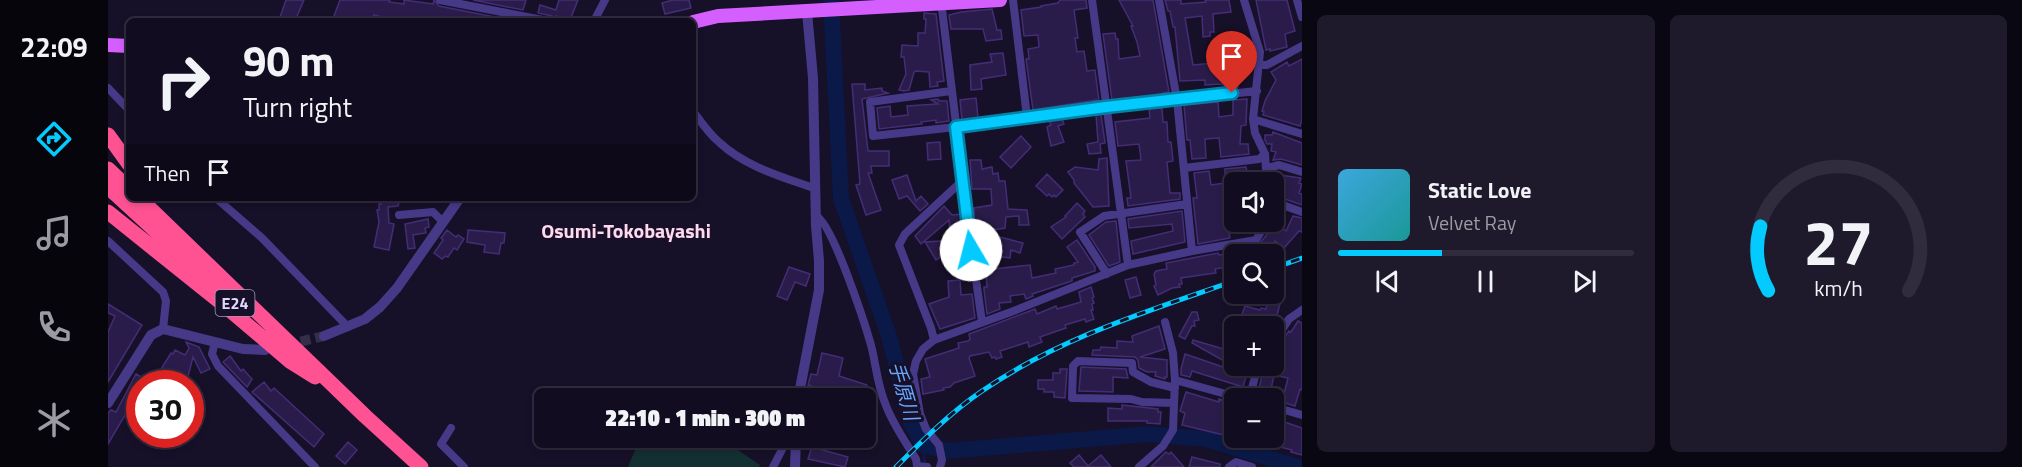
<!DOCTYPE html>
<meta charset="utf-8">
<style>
body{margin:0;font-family:"Titillium Web","Noto Sans JP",sans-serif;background:#1e1a2c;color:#f1f3f6;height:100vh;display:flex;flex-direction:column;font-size:22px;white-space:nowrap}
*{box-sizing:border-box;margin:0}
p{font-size:20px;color:#9c9ba4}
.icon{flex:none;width:33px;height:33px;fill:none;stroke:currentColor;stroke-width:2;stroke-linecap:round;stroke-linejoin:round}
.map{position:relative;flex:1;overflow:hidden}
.side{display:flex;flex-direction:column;gap:15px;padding:15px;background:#090711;width:720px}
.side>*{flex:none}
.guide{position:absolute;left:18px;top:18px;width:570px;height:183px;border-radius:9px;box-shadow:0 3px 9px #0003,0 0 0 2px #302c3d;background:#110c1f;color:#f1f3f6;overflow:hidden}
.buttons{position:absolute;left:1116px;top:172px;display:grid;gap:12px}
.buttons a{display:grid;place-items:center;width:60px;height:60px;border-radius:9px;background:#110c1f;box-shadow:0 3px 9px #0003,0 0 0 2px #302c3d;font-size:30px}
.speed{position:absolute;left:18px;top:370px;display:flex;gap:12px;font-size:30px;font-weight:700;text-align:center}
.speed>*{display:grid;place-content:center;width:78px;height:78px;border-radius:50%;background:#110c1f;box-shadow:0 3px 9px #0003,0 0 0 2px #302c3d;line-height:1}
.speed .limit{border:9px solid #d22;background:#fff;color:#111}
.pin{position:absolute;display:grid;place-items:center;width:51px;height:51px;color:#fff;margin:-62px -26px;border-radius:50% 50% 50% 0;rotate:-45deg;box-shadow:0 0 6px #0007}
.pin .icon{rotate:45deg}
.me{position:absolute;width:66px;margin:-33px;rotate:352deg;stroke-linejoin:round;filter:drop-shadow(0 0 4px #0008)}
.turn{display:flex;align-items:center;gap:21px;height:126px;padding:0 18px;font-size:27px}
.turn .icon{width:78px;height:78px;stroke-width:2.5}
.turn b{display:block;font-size:42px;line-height:51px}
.then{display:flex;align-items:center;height:57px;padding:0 18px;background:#0003;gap:12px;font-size:22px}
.side .widget{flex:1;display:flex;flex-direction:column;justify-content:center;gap:9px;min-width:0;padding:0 21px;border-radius:9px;background:#1e1a2c}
.side .dial{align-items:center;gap:0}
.dial svg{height:156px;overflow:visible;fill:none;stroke:#302c3d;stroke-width:7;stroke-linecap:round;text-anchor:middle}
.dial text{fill:#f1f3f6;stroke:none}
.song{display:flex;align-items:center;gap:18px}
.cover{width:72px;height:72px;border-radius:9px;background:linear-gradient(135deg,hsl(200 70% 55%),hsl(180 70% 35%))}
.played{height:6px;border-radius:3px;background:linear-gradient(90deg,#03caff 35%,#302c3d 35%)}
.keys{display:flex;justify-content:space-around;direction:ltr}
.side .tiles{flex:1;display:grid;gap:15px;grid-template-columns:repeat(2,1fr)}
.trip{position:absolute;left:426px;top:388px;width:342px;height:60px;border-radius:9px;background:#110c1f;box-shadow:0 3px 9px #0003,0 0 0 2px #302c3d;font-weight:800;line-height:60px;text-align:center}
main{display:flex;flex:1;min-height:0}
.tab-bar{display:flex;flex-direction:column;width:108px;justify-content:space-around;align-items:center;background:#07050c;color:#9c9ba4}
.tab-bar .icon{width:42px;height:42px}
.tab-bar .active{color:#03caff}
.tab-bar b{font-size:27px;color:#f1f3f6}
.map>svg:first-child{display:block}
.green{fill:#133033}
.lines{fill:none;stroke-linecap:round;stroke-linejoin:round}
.stream{stroke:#0a1947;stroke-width:3}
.river{stroke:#0a1947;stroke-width:16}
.building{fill:#2a1c4a;stroke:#442d76;stroke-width:1.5}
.tertiary-tunnel{stroke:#352e49;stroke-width:10;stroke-dasharray:10 5;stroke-linecap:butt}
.minor{stroke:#463a88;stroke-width:8}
.tertiary{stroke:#463a88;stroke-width:10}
.primary{stroke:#d55eff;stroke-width:14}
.motorway{stroke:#ff5292;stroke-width:15}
.rail-casing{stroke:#03caff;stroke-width:5}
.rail{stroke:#171029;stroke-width:3;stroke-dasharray:9;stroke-linecap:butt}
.route-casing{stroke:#0283a6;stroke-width:15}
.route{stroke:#03caff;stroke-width:10}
.labels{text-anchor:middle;stroke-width:6;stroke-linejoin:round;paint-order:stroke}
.shield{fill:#171029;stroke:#a49bbf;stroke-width:1.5}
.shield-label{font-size:16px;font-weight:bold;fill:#e0d7ff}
.neighbourhood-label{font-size:20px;font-weight:bold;fill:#ffd9ed;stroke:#171029}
.water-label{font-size:20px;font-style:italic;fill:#65a7ff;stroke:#171029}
</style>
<main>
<nav class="tab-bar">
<b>22:09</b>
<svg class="icon active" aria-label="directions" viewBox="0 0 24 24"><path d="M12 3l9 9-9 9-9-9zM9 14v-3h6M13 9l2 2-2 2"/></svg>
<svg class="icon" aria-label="music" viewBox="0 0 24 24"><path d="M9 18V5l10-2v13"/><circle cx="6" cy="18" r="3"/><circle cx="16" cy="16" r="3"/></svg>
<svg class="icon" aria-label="phone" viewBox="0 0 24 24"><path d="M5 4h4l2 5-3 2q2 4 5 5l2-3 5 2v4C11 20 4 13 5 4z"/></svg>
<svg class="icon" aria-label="climate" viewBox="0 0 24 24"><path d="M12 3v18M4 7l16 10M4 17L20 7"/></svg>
</nav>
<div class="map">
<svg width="1194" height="467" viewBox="0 0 1194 467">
<rect width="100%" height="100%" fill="#171029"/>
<!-- green -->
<path class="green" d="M532,438H612L652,465L651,467H520Z"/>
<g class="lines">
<!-- stream -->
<path class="stream" d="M815,445L817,465"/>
<!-- river -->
<path class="river" d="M723,0L733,199L781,336L803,423L815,445L840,451L1040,434L1098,439L1190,467"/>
</g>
<!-- building -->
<path class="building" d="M178,0H196L187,21L171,20Z
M232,0H282L281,2L296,4V0L325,4L326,0L331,6L407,21H288L266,15L263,21H238L226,16Z
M365,0H418L415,10Z
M451,0H470L462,20L448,16L446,21L444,16L430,13L432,5L448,10Z
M565,0H581L583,8L557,14L554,3Z
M952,0H978L979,8L966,10L970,38H967L969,52L976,51L979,71L987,70L991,101L988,100L925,110L918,59H921L920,49L931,47L930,35L916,36L913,10L933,7V6L950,3Z
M1011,0H1045L1061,92L1055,93L1056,94L1004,100L995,34L1007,33L1008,39H1010L1011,59L1032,56L1029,42L1023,26H1025Z
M1057,0H1073V4L1098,2L1097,0H1121L1123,12L1105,14L1106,32H1102V36L1095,37L1094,16L1077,18L1085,65L1128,61L1130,87L1117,88L1116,85L1113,84L1097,85V80L1072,81L1067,27H1065L1062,11H1060Z
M1148,0H1179L1187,31L1177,34L1179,47L1162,51V49L1158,50Z
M884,9L889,30H893L894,39L878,41L875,29H843L841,15L853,12Z
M816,13L828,14L836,81L829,82L830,86L822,87L821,72L808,71L806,72L801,90L796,91L791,90L798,74L796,57H793L794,45L810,46V33H817L818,19H816Z
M895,53L898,75L873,79L874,89L863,90L862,65L884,62L882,54Z
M1194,59V120L1192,126L1155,115L1156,112L1154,111L1157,101L1168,80L1163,72L1179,62L1181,66Z
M744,84H757V90L774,88V91L780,93L754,99L760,151H781V166H763L764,173H760L773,210L758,215L748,185L752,184Z
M868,98L870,118L854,120L852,100Z
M830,99L831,101H839L841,121L828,123V120L813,122L814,124L771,129L769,108L782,106L783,117L800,115L799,106L830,104L823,100Z
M1139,99L1138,125L1133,126L1132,144H1140L1141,154L1113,157L1111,138L1097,139L1098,158L1084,159L1082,140H1079L1076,105L1110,102L1111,117L1125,115V100Z
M1054,108L1055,122H1059L1060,142H1063L1065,161L1059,162L1062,193H1072V199L1020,206L1019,198H1023L1018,161L1033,160L1031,144L1010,146L1007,122L1042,118L1041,109Z
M993,114L997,143L992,144L993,153L981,154L979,144L990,142L988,115Z
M954,119L956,124L950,126L956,142L943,146L939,127L943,125L941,121Z
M1165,132L1194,143V165L1173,159L1165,160L1168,152L1163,151L1164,144H1159L1157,140V135H1164Z
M913,136L923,147L903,168L892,157Z
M832,142L833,159L820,160L819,143Z
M999,158L1001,206L985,207L966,183V180L960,172L967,167L990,170L991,159Z
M862,160H873L874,169L884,167L885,174L890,173L891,181H897L900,209L919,210L921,225H911V216L898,217L897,228L872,232V229L867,230L866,208L884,205L883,189H864Z
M1138,167L1139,172H1152V183H1126V222H1146V231L1135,232V230L1121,233L1122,238L1090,244L1085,198H1089L1086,173L1101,171L1103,185L1117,183V169Z
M939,174L955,190L948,197L946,195L944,197L941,194L939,196L928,186Z
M1165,174L1193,178L1191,183L1194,184L1191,193L1194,194V205L1171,197L1174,185L1166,183Z
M799,175L808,201L813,196L820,204L812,211L799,196L791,199L784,180Z
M272,198H292L290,206L280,207L281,223L286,224L281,250L266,247L271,222L269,210H271V204H273Z
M969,203L977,211L975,214L977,217L954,239L943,227L958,217L957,216Z
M836,206L844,215L853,214V231L842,232L841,220L813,244L807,236Z
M1074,211L1077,242L1025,254L1023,241L1065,231L1064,224L1021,228L1020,219Z
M1185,216L1194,218V232L1191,231L1176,248L1167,241L1157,254L1149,247L1168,223L1178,231Z
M320,219L321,227L317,228L318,233L305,235L307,248L300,249L297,224Z
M1008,221L1012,262L1001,266L981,235L998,222Z
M339,230L348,237L350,235L356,239L349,250L346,248L340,257L337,256L334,259L326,253L335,240L333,238Z
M360,230L397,233L396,243H393L391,254L376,252L377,245L359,242Z
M892,237L915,243L912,253L903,250L902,258L888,256Z
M849,240L850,254L836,255L828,260L817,242Z
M969,240L987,267V271L964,278V281L924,294L925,296L918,299L916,294L902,296L903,302L891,303L892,309L879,314L876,290V287H879L878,270L922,265L924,278L948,273L947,269L966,265V263L970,262L959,247Z
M1110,253L1111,255L1124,253L1126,263H1123L1124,266L1107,269L1108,273L1073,278L1074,284H1071L1072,287L1064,288L1050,295L1046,286L1048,285L1046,274L1048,271L1059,269L1058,263Z
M681,267L702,274L698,286L687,282L679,300L669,296Z
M1028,277L1033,295L1022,298L1017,280Z
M852,280L853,295L864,294L867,318L832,329L821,304L841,297L840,281Z
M983,287L986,297L984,298L986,303L984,304L985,310H983L986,319L978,322L977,319L957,325L958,328L932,337L934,342L921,347L920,342L892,351L894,357L888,359L887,357L884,358L881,352L862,356L861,358L867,376L846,383L842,387L835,388L836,390L815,394L813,379L822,377L817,359L851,348L850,343L860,341L862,339L861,334L927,309L929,314L948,306L949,309L973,302L971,292Z
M1166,290L1175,292L1166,327H1133L1135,321L1132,320L1137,306L1152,310L1153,308L1158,309L1161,294H1166Z
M0,304L34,325L0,382V332L7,316L0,313Z
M1084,312H1089L1091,320L1086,321L1087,326H1084L1077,339L1071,336Z
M1190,321L1194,323V390L1192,389L1187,406L1174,402L1180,378L1166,375L1161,399H1149L1154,375H1156L1159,366H1166V356L1168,348L1181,331L1183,332Z
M1051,326L1057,349L1032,357L1059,360V377H1057V379L1047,376L1048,372H1039L1031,368L1030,360L1027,357L984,355L985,350H992L993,347L1009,348V341L1025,342L1024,336Z
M1085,340L1126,352V366H1134L1133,371L1139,373L1135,387L1084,371L1082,377L1073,375V369L1077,354L1121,369L1122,366H1125L1084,343Z
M78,342L91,347L102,369L93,373L85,357L78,384H49L45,382L63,353L65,354L67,350L77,355L81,348Z
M714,353L735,358L731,376L759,385L758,390L766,392L764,403L767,404L760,429L758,428V399H707L710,388L700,385L703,374L709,375Z
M122,356L133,371L135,369L144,379L139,387L115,362Z
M973,367L1018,369L1020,378L1005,377V392L971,391Z
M952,369H959L957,398L946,397V392H936V389H930V380H945V373H952Z
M28,374L45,384H32V402L22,418L17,415L0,444V413L3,410L8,412Z
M156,382L163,391L166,388L216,434L206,447L144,392Z
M1078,392L1111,402V399L1126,403V414L1120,436L1074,425L1077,413L1072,411Z
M1014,405L1050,409V412H1053L1052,424L1039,423V421H1000V408L1014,409Z
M1168,419L1194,428V455L1183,452L1184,450L1144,440V438H1166Z
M240,442L249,450L237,464L228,456Z
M704,447L740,457L737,467L700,459Z
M1058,452L1061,454L1063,452L1076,467H1043Z
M971,455L980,466L993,455L1003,467H966L962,463Z
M1084,457L1112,464V467H1081Z"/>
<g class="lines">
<!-- tertiary-tunnel -->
<path class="tertiary-tunnel" d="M178,345L216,336"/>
<!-- minor -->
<path class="minor" d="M332,0L440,21
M905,0L919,117
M984,0L1020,265
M1051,0L1069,100L1084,251
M1136,0L1152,52L1145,119L1147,133L1157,154L1159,183
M1189,0L1194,17
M833,1L861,230L874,322
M486,21L497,0
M1152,65H1159L1194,46
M0,88L21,110
M843,91L762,102L765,136L848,127L998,107L1149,91
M585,111C593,122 601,134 612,143C638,167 675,177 708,189
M1145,119L1194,134
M1076,168L1151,159L1157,154
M1159,168L1171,165L1194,172
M108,198L154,238L240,327
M1166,202L1194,212
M291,215L325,212L335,222
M708,216C724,222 757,324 763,345C768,364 769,384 777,403C784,423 797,441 808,459L809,466L819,467
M0,241L55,292L58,301L55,329
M999,274L972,232L996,216L1079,204
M826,340L823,328L791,245L797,234L854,181
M107,342L104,354L110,366L207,467
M1166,342L1181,319L1194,310
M1067,380L1136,399
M1141,399L1150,366
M1066,403L1034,402L1023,399L964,398L965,366L970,361L1024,363L1025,372L1043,382L1067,388
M1166,407L1194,415
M343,428L333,444L356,467
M665,467L678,442
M832,467L834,460L831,445L818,429L812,414L805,374L808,361L815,349L826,340L903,312L1020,265L1084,251L1148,240L1154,230L1156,222
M1031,467L1055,446L1065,430L1067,380L1065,353L1057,322
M1121,467L1128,462L1144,467"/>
<!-- tertiary -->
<path class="tertiary" d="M216,336L257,319L272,307L289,288L352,198
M690,399L711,290V261L708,226L705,78L699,12
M0,403L43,335L55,329L135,349L157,350
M687,467L688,438"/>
<!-- primary -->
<path class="primary" d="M585,22L610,16L892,0
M0,45L21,46"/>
<!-- motorway -->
<path class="motorway" d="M0,135L21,164
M0,169L21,189
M0,187L112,290
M31,198L257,416L313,467
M0,212L116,305L183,362L207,377"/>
<!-- rail casing -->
<g class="rail-casing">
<path id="rail" d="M1166,268L1194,258
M788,467C815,440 843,412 874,391C951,338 1040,311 1126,281"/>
</g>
<!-- rail -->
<use href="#rail" class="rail"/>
</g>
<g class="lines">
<!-- route casing -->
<g class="route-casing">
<path id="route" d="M863,250L848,127L998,107L1124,93"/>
</g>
<!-- route -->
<use href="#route" class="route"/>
</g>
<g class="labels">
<!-- shield labels -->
<rect class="shield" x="107.5" y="290" width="39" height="26" rx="4.5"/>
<g class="shield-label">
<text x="127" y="309">E24</text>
</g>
<!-- neighbourhood labels -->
<g class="neighbourhood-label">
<text x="518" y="238">Osumi-Tokobayashi</text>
</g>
<!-- water labels -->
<g class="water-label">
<text transform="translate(796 391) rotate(74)" y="7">手原川</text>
</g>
</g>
</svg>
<div class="buttons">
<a><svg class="icon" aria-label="sound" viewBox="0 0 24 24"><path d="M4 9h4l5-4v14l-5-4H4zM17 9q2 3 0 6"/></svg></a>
<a><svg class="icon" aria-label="search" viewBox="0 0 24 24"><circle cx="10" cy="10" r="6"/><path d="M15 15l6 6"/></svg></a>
<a>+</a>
<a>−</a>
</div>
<div class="speed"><div class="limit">30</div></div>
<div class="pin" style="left:1124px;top:93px;background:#d93025"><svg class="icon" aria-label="arrive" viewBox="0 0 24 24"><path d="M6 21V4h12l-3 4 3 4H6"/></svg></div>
<svg class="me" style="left:863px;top:250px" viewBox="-20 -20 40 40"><circle r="19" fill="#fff"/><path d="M0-13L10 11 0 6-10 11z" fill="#03caff"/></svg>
<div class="trip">22:10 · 1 min · 300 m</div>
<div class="guide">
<div class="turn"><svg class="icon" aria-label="right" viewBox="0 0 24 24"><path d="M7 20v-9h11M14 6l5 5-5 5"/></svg><div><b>90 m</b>Turn right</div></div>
<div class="then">Then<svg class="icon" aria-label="arrive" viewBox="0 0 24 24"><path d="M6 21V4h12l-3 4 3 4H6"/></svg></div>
</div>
</div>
<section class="side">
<div class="tiles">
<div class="widget">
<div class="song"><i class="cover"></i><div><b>Static Love</b><p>Velvet Ray</p></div></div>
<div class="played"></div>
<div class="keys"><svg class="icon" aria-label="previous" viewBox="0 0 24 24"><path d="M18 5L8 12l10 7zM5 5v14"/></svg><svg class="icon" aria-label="pause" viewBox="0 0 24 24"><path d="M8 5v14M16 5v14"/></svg><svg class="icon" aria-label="next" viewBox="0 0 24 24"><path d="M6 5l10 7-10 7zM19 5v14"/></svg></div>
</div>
<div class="widget dial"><svg viewBox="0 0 100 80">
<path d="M14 69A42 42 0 1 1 86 69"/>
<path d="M14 69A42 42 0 0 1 10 36" stroke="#03caff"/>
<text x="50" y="56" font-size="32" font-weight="700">27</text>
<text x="50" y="72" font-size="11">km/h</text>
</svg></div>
</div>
</section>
</main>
